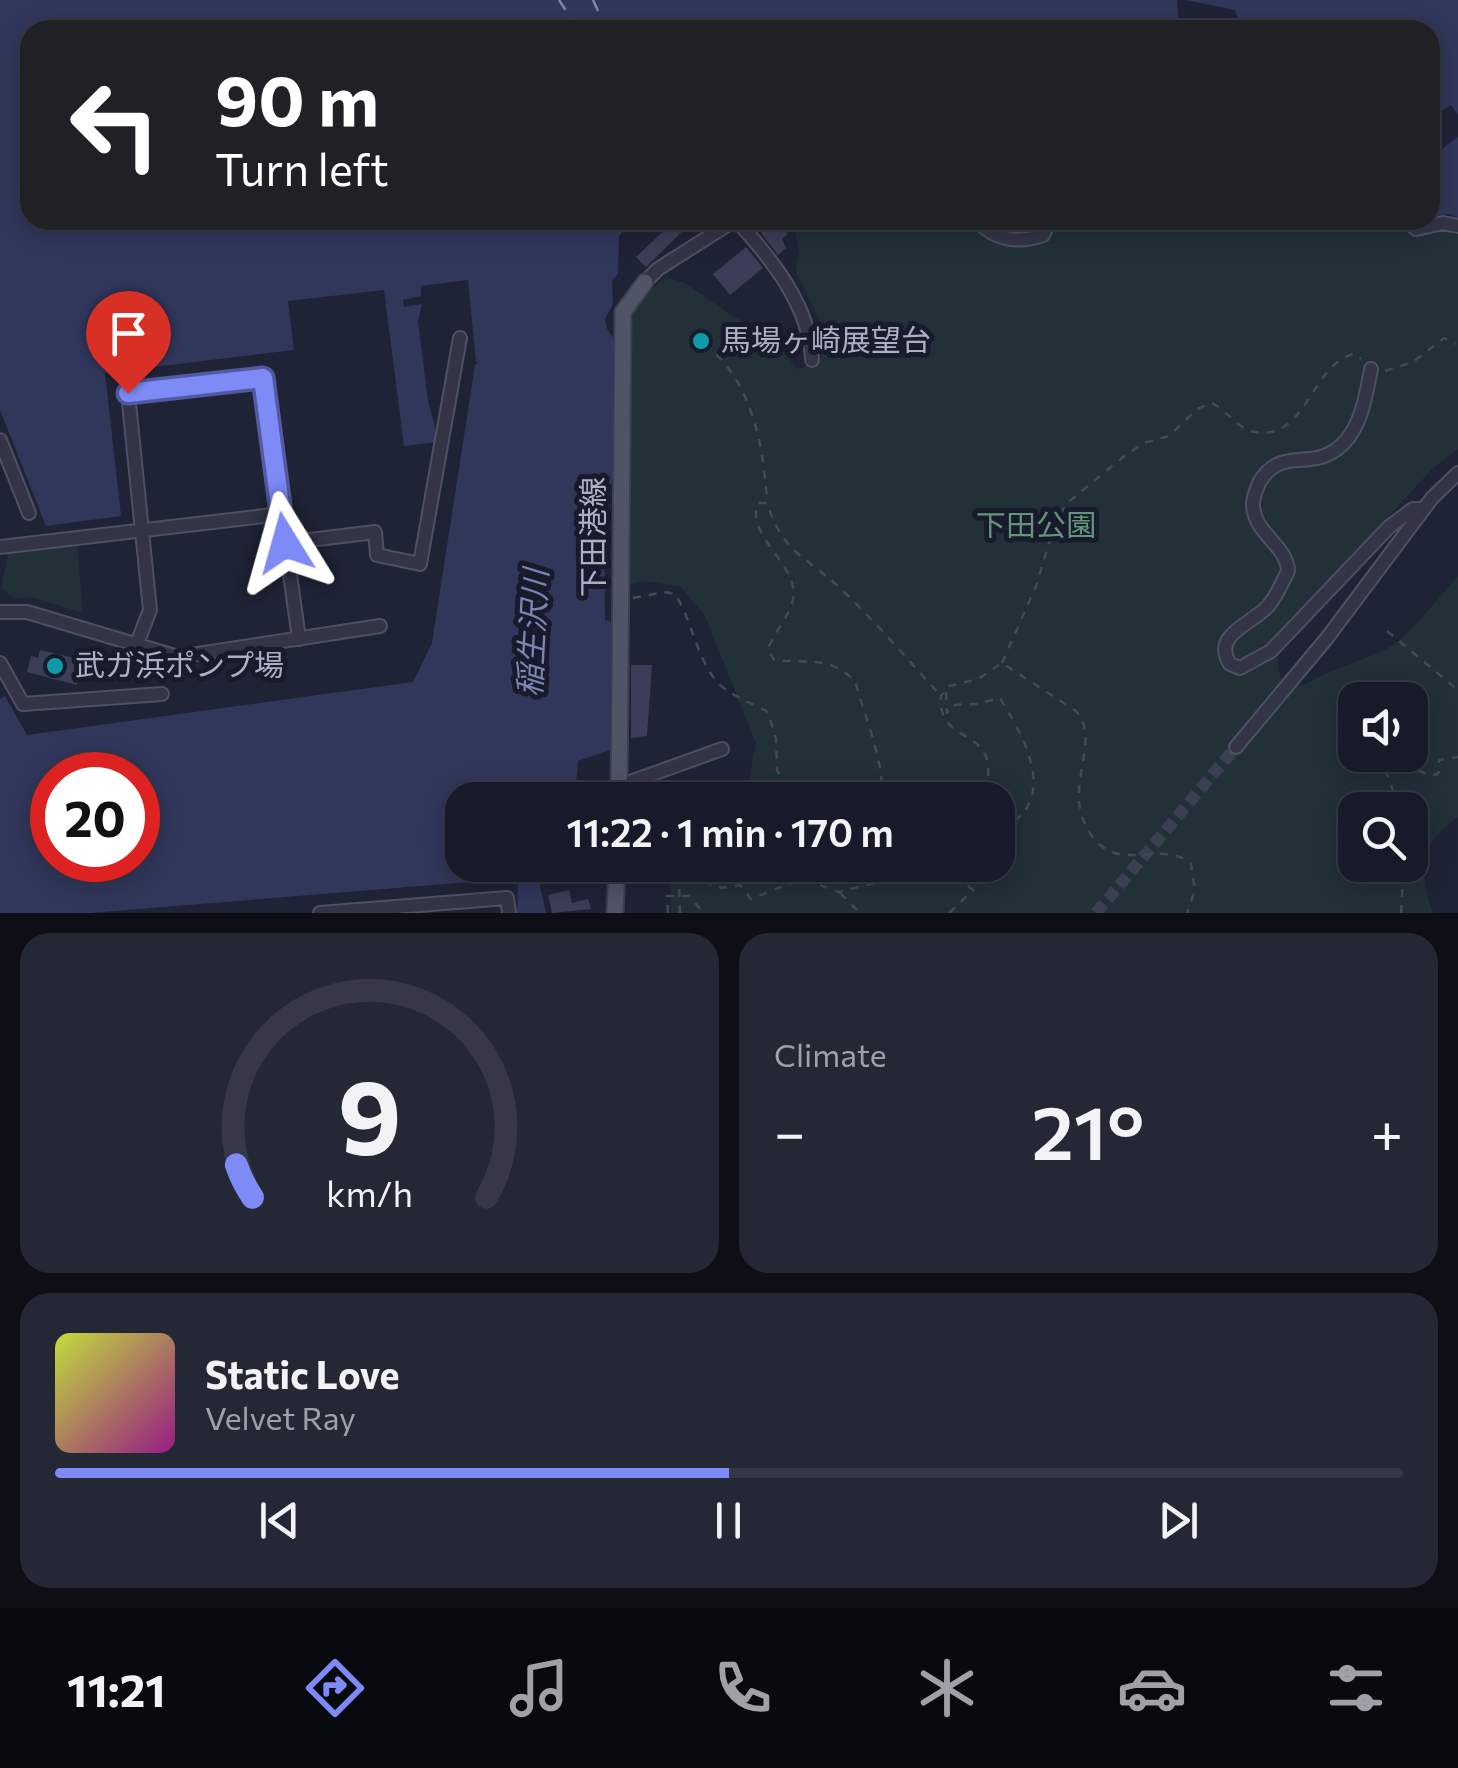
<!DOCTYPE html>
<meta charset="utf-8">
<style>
body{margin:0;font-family:Commissioner,"Noto Sans JP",sans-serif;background:#242734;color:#f1f3f6;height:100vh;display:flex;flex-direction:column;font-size:38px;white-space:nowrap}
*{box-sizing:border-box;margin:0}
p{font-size:32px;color:#9ea1a8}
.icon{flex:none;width:55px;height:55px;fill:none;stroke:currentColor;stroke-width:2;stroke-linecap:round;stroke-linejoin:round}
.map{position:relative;height:913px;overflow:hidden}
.details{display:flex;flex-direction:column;gap:20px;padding:20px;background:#0d0e16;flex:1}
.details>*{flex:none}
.guide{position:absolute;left:20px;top:20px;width:1420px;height:210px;border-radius:30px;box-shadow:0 5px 25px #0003,0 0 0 2px #363845;background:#202124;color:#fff;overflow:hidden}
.fabs{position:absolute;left:1338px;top:682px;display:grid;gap:20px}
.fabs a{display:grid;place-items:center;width:90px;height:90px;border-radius:20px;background:#171a28;box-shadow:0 5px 25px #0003,0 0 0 2px #363845;font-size:50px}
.speed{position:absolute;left:30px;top:752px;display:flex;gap:20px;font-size:50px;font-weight:700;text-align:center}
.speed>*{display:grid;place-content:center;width:130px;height:130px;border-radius:50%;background:#171a28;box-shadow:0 5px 25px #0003,0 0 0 2px #363845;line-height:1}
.speed .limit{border:15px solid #d22;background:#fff;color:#111}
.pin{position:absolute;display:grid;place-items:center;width:85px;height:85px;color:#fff;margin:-102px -42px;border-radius:50% 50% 50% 0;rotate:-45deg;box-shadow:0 0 10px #0007}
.pin .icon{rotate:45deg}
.me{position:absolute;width:110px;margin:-55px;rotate:352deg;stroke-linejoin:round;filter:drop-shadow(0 0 8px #0008)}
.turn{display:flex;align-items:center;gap:35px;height:210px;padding:0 30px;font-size:45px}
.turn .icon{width:130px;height:130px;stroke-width:2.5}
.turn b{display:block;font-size:70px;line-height:85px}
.big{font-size:75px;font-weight:600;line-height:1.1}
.details .card{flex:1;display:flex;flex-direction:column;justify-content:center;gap:15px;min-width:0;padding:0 35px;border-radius:30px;background:#242734}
.details .dial{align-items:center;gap:0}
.dial svg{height:260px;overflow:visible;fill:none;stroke:#363845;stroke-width:7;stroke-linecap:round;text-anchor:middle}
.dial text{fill:#f1f3f6;stroke:none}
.song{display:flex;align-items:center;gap:30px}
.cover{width:120px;height:120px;border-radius:15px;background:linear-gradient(135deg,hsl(70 70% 55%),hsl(310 70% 35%))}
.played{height:10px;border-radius:5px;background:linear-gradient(90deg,#7e8bf7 50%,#363845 50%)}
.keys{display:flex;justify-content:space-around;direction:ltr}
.heat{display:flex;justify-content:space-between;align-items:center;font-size:55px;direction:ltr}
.details .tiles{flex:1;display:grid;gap:20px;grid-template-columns:1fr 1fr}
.card:last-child{grid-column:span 2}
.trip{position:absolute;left:445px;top:782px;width:570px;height:100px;border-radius:30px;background:#171a28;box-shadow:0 5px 25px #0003,0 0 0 2px #363845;font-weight:600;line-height:100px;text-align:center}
.tabs{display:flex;height:160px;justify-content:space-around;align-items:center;background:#090a10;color:#9ea1a8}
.tabs .icon{width:70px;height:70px}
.tabs .on{color:#7e8bf7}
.tabs b{font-size:45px;color:#f1f3f6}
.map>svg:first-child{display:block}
.green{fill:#223038;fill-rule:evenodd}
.water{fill:#31375b;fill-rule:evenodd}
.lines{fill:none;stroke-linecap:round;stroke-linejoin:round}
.ferry{stroke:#7c84b1;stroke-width:2.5;stroke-dasharray:12 10;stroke-linecap:butt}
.building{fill:#3b3e56}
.minor-tunnel{stroke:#3b3f52;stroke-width:12;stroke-dasharray:12 6;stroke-linecap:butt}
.minor-casing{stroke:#4d5062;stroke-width:16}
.major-casing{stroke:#3c3f50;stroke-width:19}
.path{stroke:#3f4c55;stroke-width:2.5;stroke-dasharray:8 8;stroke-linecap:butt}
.minor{stroke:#333547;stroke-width:12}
.major{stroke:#505467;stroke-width:15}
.route-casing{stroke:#525aa1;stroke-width:25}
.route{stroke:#7e8bf7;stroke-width:18}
.culture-dot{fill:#0f9aa8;stroke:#181b2b;stroke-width:4}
.labels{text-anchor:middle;stroke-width:10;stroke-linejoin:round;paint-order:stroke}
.poi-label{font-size:30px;fill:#adafc4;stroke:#181b2b;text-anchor:start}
.park-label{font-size:30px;fill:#65947c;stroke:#181b2b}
.street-label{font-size:30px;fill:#adafc4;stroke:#181b2b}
.water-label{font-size:32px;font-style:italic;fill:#7c84b1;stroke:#181b2b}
</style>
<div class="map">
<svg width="1458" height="913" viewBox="0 0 1458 913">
<rect width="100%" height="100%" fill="#1f2336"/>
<!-- green -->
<path class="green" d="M793,220H968C990,241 997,245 1027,245L1052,220H1397L1399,229L1411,236L1446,230L1458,235V449L1434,467L1293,620C1283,635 1263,680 1296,686C1304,687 1311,681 1317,678C1340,666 1366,660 1388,648C1408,637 1441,595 1458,576V817C1421,841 1418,873 1433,913H671V865H998V800H745L756,743L705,616L681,587L646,581L626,585L628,309L666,277L685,283L736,318L769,333L797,369L821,362L820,321L796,272L799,251ZM1355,700H1410V755H1355ZM1355,810H1410V865H1355Z
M77,544L83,613L31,597L14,599L1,588L8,554Z"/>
<!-- water -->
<path class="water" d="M0,0H1177L1178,19L1166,30H30V220H634L619,236L618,274L612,281L613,304L605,319L607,329L614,339L616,403L614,478L604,497L605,620L613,622L610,750L578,761L576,784L588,800H462V865H543L536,868L546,913H517L518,878L89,913H0V699L5,696L27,735L413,682L432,643L475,365L479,363L476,362L468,280L421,286V296L403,300L404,307L422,304L418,321L428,401L439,442L404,446L384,290L288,301L294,350L105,373L121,516L46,526L0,410ZM52,775H138V860H52Z
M1186,0H1458V115L1451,105L1443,110L1435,125L1430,123V30H1233L1239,20L1235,10Z
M1458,137V218L1450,214L1430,216C1430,178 1424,159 1458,137Z"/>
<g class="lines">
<!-- ferry -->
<path class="ferry" d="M559,0L579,30
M593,0L607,30"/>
</g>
<!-- building -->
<path class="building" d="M675,220H694L646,267L636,257Z
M776,220L788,234L782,239L786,248L778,255L761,233Z
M746,247L763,268L730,295L713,274Z
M40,650L83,660L77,685L27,672L31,656L38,658Z
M631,665H652L647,736L631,738Z
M569,890L572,903L588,899L591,909L552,913L548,895Z"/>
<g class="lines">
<!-- minor-tunnel -->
<path class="minor-tunnel" d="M1096,913L1236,747"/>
<!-- minor casing -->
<g class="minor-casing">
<path id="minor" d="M736,220C771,258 810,306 812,360
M976,220C994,240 1018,244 1043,235L1050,220
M1405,220L1416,229L1443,223L1458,226
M645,282L658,269L735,220
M1371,369C1366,397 1360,435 1334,451C1307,469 1280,447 1259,483C1256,490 1253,497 1253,505C1254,534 1287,545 1288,571C1282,583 1277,596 1268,606C1252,624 1211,635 1230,664L1240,668L1271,651L1389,527L1413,509H1424
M0,440L29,513
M285,543L375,532L377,555L420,564L460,338
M0,547L281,514
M0,612H27L178,657L380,626
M136,646L150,610L128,393L263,378L299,639
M0,663L23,704L162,694
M1236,747L1327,638L1432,498L1458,473
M619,786L722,749
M320,913L507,898L509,913"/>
</g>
<!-- major casing -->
<g class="major-casing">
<path id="major" d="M619,800L623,312L645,282
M615,913L617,865"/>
</g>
<!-- path -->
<path class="path" d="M704,344C751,378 764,446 767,502
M1385,371L1413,362L1444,338L1455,344
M633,598L664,592L675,594C693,622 696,658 718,683C731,696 752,703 768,712L776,739L777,770L790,800
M1387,631L1458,690
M1002,663L1036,586L1053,530L1066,504L1123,457L1144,443L1169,436L1197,409L1212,403C1226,410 1237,427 1251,431C1306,446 1311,363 1354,354L1361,359
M946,692L947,713L952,705L977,704L1000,698C1017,726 1048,776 1026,809C1019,819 1006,828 998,837
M1388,755L1384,765L1400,810
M1390,755L1421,772L1436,775L1439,772V760L1458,757
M880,800C888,770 864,715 856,684C837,656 804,663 774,660L768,649C774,632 790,616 793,599C800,565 745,537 758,503H767C784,555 805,555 841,589C876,622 908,660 941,696
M971,800L989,784C988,777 989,766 987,759C976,729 938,738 941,696L949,686L978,679L1002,663L1076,711C1105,746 1054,795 1097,842C1122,870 1165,840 1191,864L1195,890L1187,913
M705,865L704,880C715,890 727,888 740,885L751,899L794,882H812L839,892L882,881L929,876L934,865
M930,875L944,867L953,873L969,865
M840,893L860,913
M668,913L667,896H689L704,913
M680,913L679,881L682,865
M949,913L973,890L953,873
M1401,913L1404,865"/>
<!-- minor -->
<use href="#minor" class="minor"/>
<!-- major -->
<use href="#major" class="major"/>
</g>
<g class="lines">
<!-- route casing -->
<g class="route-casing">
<path id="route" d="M128,393L263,378L285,543"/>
</g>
<!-- route -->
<use href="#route" class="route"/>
</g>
<!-- markers -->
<g class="culture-dot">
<circle cx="701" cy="341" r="10"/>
<circle cx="55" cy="666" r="10"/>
</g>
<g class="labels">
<!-- poi labels -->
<g class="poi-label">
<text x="721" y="351">馬場ヶ崎展望台</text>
<text x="75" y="676">武ガ浜ポンプ場</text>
</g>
<!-- park labels -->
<g class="park-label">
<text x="1036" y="536">下田公園</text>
</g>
<!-- street labels -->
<g class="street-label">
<text transform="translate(594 537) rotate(-90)" y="10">下田港線</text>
</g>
<!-- water labels -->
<g class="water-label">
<text transform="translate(533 633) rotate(-87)" y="11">稲生沢川</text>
</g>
</g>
</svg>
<div class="fabs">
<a><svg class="icon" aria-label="sound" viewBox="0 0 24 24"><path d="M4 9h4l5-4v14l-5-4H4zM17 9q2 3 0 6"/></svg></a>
<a><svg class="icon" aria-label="search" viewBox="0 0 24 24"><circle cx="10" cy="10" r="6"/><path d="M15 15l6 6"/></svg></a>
</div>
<div class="speed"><div class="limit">20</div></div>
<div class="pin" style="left:128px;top:393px;background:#d93025"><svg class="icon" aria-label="arrive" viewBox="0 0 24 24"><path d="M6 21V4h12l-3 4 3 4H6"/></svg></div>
<svg class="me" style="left:285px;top:543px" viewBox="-20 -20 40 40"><path d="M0-17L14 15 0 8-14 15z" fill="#7e8bf7" stroke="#fff" stroke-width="4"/></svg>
<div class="trip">11:22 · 1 min · 170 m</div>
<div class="guide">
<div class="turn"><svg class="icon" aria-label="left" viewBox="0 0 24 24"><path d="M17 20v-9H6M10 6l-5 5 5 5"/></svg><div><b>90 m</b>Turn left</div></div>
</div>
</div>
<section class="details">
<div class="tiles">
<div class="card dial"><svg viewBox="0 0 100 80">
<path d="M14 69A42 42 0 1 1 86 69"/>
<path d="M14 69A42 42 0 0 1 9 59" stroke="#7e8bf7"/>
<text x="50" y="56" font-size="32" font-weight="700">9</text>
<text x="50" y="72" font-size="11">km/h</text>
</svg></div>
<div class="card"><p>Climate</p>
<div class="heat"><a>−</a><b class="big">21°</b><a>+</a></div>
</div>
<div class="card">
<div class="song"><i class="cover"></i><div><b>Static Love</b><p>Velvet Ray</p></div></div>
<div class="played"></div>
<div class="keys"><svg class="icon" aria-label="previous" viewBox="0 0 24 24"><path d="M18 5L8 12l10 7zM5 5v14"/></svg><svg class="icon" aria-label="pause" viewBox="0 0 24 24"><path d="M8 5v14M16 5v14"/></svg><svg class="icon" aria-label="next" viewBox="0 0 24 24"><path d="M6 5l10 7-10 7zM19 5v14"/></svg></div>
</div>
</div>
</section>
<nav class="tabs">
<b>11:21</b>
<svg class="icon on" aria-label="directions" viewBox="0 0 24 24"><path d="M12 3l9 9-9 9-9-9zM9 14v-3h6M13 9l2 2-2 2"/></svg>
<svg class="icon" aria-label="music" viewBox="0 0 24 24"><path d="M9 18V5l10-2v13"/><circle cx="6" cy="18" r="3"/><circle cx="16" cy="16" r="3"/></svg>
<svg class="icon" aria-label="phone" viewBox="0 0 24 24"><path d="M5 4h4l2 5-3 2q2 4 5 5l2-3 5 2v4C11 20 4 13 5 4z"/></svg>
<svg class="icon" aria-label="climate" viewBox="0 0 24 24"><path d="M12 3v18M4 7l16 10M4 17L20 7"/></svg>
<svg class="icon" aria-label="car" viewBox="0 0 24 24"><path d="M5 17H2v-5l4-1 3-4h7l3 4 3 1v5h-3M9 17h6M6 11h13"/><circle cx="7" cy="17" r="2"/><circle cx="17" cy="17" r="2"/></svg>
<svg class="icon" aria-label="filters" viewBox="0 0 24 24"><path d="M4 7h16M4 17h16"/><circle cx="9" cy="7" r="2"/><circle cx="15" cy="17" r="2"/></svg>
</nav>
